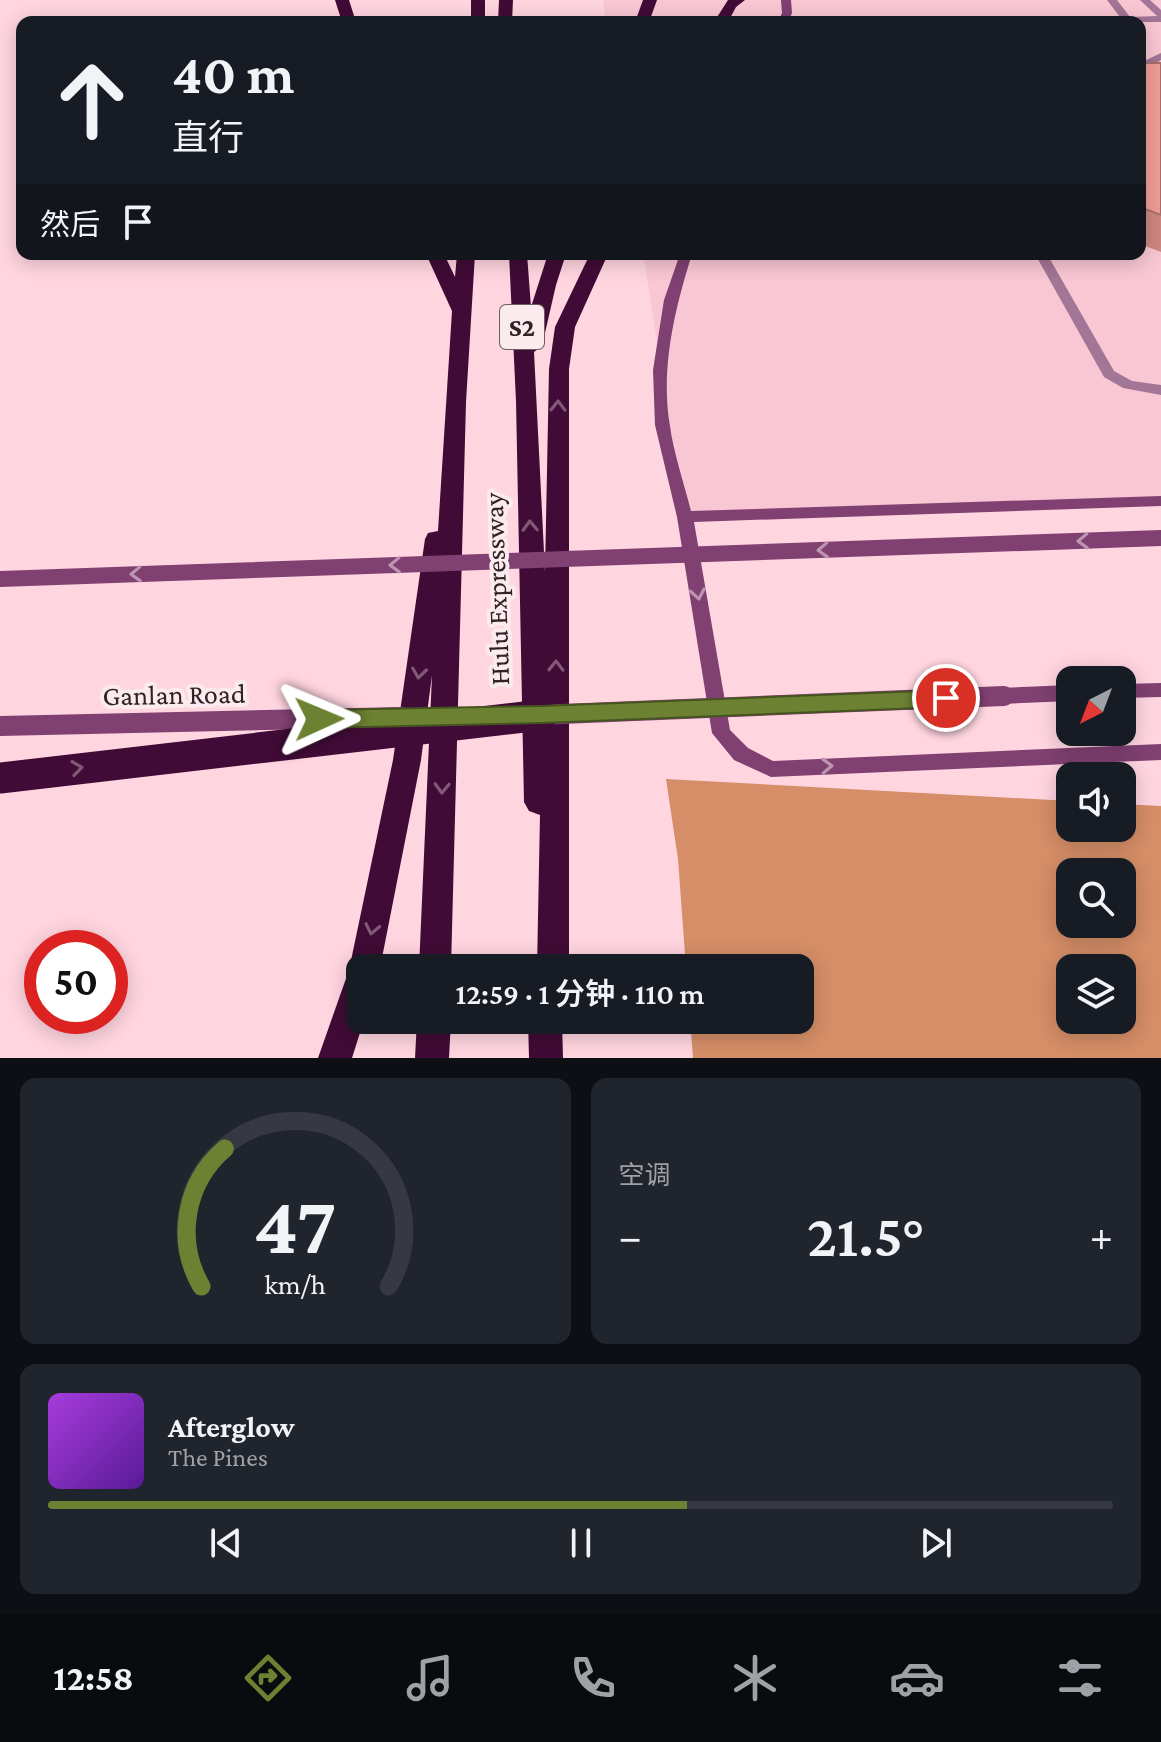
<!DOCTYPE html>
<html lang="zh">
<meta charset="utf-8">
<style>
body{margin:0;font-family:"Crimson Pro","Noto Sans SC",serif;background:#20242c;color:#f1f3f6;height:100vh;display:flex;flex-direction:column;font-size:30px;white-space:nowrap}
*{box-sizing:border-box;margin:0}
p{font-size:26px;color:#9ea1a6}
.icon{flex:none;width:44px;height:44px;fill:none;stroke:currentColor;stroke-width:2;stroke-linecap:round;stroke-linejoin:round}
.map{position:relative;height:1058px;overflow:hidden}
.details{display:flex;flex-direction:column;gap:20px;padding:20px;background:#0d0f14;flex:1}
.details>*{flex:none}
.hud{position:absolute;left:16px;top:16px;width:1130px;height:244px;border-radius:16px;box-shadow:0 4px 20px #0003;background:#171b24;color:#f1f3f6;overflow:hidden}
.needle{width:52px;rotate:222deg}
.buttons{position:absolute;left:1056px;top:666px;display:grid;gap:16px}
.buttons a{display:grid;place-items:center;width:80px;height:80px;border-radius:16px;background:#171b24;box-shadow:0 4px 20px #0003;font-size:40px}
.speed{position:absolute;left:24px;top:930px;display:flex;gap:16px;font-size:40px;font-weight:700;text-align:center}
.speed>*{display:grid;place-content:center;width:104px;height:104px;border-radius:50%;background:#171b24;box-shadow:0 4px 20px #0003;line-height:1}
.speed .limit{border:12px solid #d22;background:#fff;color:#111}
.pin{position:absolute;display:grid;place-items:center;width:68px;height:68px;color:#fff;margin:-34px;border:4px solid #fff;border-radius:50%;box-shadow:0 2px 8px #0007}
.me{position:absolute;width:88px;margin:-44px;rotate:89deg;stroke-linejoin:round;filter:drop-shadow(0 0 6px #0008)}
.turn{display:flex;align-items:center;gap:28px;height:168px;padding:0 24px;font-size:36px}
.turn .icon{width:104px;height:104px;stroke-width:2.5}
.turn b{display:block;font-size:56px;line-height:68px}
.then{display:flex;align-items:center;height:76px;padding:0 24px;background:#0003;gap:16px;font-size:30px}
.big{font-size:60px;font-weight:600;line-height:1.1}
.details .card{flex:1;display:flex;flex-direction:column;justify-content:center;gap:12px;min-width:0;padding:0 28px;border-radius:16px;background:#20242c}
.details .dial{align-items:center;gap:0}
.dial svg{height:208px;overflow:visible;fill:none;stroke:#363941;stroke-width:7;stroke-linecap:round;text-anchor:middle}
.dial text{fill:#f1f3f6;stroke:none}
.song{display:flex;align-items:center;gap:24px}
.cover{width:96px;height:96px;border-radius:12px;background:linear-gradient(135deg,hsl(280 70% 55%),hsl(270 70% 35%))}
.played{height:8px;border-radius:4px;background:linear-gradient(90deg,#6c8131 60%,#363941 60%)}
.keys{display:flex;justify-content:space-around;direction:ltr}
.heat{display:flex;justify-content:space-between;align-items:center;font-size:44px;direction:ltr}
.details .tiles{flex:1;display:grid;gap:20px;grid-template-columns:1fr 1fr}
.card:last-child{grid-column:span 2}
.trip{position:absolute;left:346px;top:954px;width:468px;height:80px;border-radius:16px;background:#171b24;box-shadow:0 4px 20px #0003;font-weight:600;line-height:80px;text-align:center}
.tabs{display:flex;height:128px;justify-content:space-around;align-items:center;background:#090b0e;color:#9ea1a6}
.tabs .icon{width:56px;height:56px}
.tabs .on{color:#6c8131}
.tabs b{font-size:36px;color:#f1f3f6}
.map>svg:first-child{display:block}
.built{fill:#f9c7d4}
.forest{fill:#d58e67;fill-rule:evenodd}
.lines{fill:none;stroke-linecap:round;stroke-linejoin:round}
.lane{fill:#a37596;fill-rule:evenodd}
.secondary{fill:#804072;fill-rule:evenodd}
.highway{fill:#400b36;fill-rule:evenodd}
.secondary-bridge-far1{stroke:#804072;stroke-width:16}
.secondary-bridge{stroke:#804072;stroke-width:20}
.highway-bridge{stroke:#400b36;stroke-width:31}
.wall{fill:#cf8781}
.building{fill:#f19d96;stroke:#a96e69;stroke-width:2}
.oneway{stroke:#815976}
.oneway2{stroke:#be95b0}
.route{fill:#6c8131;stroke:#465420;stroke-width:2}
.labels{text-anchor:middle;stroke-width:8;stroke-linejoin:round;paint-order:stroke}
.shield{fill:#fbeaee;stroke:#6d5d61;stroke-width:2}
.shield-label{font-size:26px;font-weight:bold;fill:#302125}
.street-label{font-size:28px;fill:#302125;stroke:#fbeaee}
</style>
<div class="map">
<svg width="1161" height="1058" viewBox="0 0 1161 1058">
<rect width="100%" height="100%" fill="#ffd5e0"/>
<!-- built -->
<path class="built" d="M603,0H1161V503L685,517L643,254H1140V22H606Z"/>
<!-- forest -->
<path class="forest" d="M666,779L1070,801V828H1122V804L1161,806V1058H693L690,1020H800V968H686L678,859ZM1070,872H1122V924H1070ZM1070,968H1122V1020H1070Z"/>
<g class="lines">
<!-- lane -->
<path class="lane" d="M1107,0H1117L1130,17L1157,16L1140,0H1150L1161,10V22H1031L1036,19L1120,17Z
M1161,53V60L1150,68L1140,69V63Z
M1035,254H1047L1114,371L1132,381L1161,385V395L1123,388L1104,377Z"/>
<!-- secondary -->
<path class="secondary" d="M781,0H791L792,13L788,22H778L782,13Z
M680,254H692C675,308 660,369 670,426C674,455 684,483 691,511L1161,496V506L694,522L730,730L748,748L773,761L1161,744V760L771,777L734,760L712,733L677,517L655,425L653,370L664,300Z
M1161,683V697L1122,698V684Z"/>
<!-- highway -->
<path class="highway" d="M335,0H349L356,22H342Z
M471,0H485V22H471Z
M499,0H513L512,22H498Z
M643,0H657L649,22H635Z
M728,0H745L736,7L728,22H714Z
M426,254H444L455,277L457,254H475L466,402L451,968H419L432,675L421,760L380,968H360V1020H364L352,1058H318L349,970L393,760L425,539L428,533L438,531L452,311Z
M509,254H527L531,307L548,254H566L556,285L542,346L534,352L545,572L549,369L555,327L590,254H608L575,327L569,369V968H537L540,815L529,811L524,802L516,401Z
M417,1020H451L449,1058H415Z
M528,1020H562L563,1058H529Z"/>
<!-- secondary-bridge-far1 -->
<path class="secondary-bridge-far1" d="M0,579L1161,538
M955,698L1070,693"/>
<!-- secondary-bridge -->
<path class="secondary-bridge" d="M537,715L1004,696
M0,726L402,717"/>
<!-- highway-bridge -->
<path class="highway-bridge" d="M0,778L542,715"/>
</g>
<!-- wall -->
<path class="wall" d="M1140,63H1161V252L1140,244Z"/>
<!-- building -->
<path class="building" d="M1140,63H1161V215L1142,208L1140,205Z"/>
<!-- one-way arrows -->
<defs><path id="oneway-chevron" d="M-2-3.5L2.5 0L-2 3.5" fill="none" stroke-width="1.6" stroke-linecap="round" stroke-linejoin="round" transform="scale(2)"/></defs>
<g class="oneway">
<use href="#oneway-chevron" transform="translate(558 406) rotate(-89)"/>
<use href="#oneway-chevron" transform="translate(530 526) rotate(-92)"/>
<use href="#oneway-chevron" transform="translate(556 666) rotate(-89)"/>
<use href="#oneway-chevron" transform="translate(419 673) rotate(98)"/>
<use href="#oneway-chevron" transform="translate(77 768) rotate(-8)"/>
<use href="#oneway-chevron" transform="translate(442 788) rotate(92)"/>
<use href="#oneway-chevron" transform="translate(372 929) rotate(102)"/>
</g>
<g class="oneway2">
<use href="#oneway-chevron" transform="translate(1083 541) rotate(178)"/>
<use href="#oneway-chevron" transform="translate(823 550) rotate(178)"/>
<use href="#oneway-chevron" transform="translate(395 565) rotate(178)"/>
<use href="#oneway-chevron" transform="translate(136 574) rotate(178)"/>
<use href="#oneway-chevron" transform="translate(698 594) rotate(80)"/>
<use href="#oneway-chevron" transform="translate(827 766) rotate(-2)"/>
</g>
<!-- route -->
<path class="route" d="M946,690L953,692L956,698L953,704L946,707L542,723L319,728L311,725L308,719L311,713L319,710L542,706Z"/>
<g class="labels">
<!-- shield labels -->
<rect class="shield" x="500" y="305" width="44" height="44" rx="6"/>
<g class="shield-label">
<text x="522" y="336">S2</text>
</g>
<!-- street labels -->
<g class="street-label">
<text transform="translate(496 589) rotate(-92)" y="10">Hulu Expressway</text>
<text transform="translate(174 694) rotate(-1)" y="10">Ganlan Road</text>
</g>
</g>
</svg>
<div class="buttons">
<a><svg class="needle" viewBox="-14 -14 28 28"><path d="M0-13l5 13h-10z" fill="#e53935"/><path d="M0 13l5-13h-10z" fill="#9ea1a6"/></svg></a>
<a><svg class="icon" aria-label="sound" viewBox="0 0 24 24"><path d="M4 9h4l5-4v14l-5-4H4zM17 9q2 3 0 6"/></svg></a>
<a><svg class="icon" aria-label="search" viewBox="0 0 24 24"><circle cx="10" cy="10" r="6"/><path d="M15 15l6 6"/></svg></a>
<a><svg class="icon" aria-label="layers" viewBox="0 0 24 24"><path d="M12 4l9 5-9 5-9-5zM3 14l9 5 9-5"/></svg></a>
</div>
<div class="speed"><div class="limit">50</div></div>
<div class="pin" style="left:946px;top:698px;background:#d93025"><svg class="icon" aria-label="arrive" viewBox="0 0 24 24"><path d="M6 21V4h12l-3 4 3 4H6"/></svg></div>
<svg class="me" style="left:319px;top:719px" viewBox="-20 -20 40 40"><path d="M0-17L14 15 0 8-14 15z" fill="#6c8131" stroke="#fff" stroke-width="4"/></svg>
<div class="trip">12:59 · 1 分钟 · 110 m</div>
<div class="hud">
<div class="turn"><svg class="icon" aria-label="ahead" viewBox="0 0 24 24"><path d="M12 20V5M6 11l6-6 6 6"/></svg><div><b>40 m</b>直行</div></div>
<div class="then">然后<svg class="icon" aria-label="arrive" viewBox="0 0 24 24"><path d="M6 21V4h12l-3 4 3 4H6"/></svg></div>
</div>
</div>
<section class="details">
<div class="tiles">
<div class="card dial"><svg viewBox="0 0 100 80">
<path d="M14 69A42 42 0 1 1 86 69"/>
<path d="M14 69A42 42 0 0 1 23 16" stroke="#6c8131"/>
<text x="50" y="56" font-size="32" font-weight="700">47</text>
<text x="50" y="72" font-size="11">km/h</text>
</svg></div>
<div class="card"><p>空调</p>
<div class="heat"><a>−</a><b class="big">21.5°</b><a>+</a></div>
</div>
<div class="card">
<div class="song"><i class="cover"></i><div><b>Afterglow</b><p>The Pines</p></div></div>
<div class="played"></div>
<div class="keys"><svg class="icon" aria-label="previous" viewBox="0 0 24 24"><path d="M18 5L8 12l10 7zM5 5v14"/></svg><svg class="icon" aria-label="pause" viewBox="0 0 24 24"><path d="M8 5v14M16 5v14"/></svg><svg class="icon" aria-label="next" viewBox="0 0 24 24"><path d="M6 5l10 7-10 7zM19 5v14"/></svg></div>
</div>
</div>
</section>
<nav class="tabs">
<b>12:58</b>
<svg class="icon on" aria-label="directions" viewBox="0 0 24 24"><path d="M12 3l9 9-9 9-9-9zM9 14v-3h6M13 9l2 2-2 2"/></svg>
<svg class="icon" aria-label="music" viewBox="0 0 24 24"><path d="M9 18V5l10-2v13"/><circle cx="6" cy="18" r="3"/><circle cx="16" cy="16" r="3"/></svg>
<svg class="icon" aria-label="phone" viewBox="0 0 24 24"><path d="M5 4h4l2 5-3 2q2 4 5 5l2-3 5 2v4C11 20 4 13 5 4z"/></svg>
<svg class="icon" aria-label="climate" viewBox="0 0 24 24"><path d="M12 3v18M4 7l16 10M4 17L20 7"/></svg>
<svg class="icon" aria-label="car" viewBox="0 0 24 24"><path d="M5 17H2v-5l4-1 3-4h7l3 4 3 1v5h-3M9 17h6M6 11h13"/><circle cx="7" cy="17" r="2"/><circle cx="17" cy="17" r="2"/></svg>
<svg class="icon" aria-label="filters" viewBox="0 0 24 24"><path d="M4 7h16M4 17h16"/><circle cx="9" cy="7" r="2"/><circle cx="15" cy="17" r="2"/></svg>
</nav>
